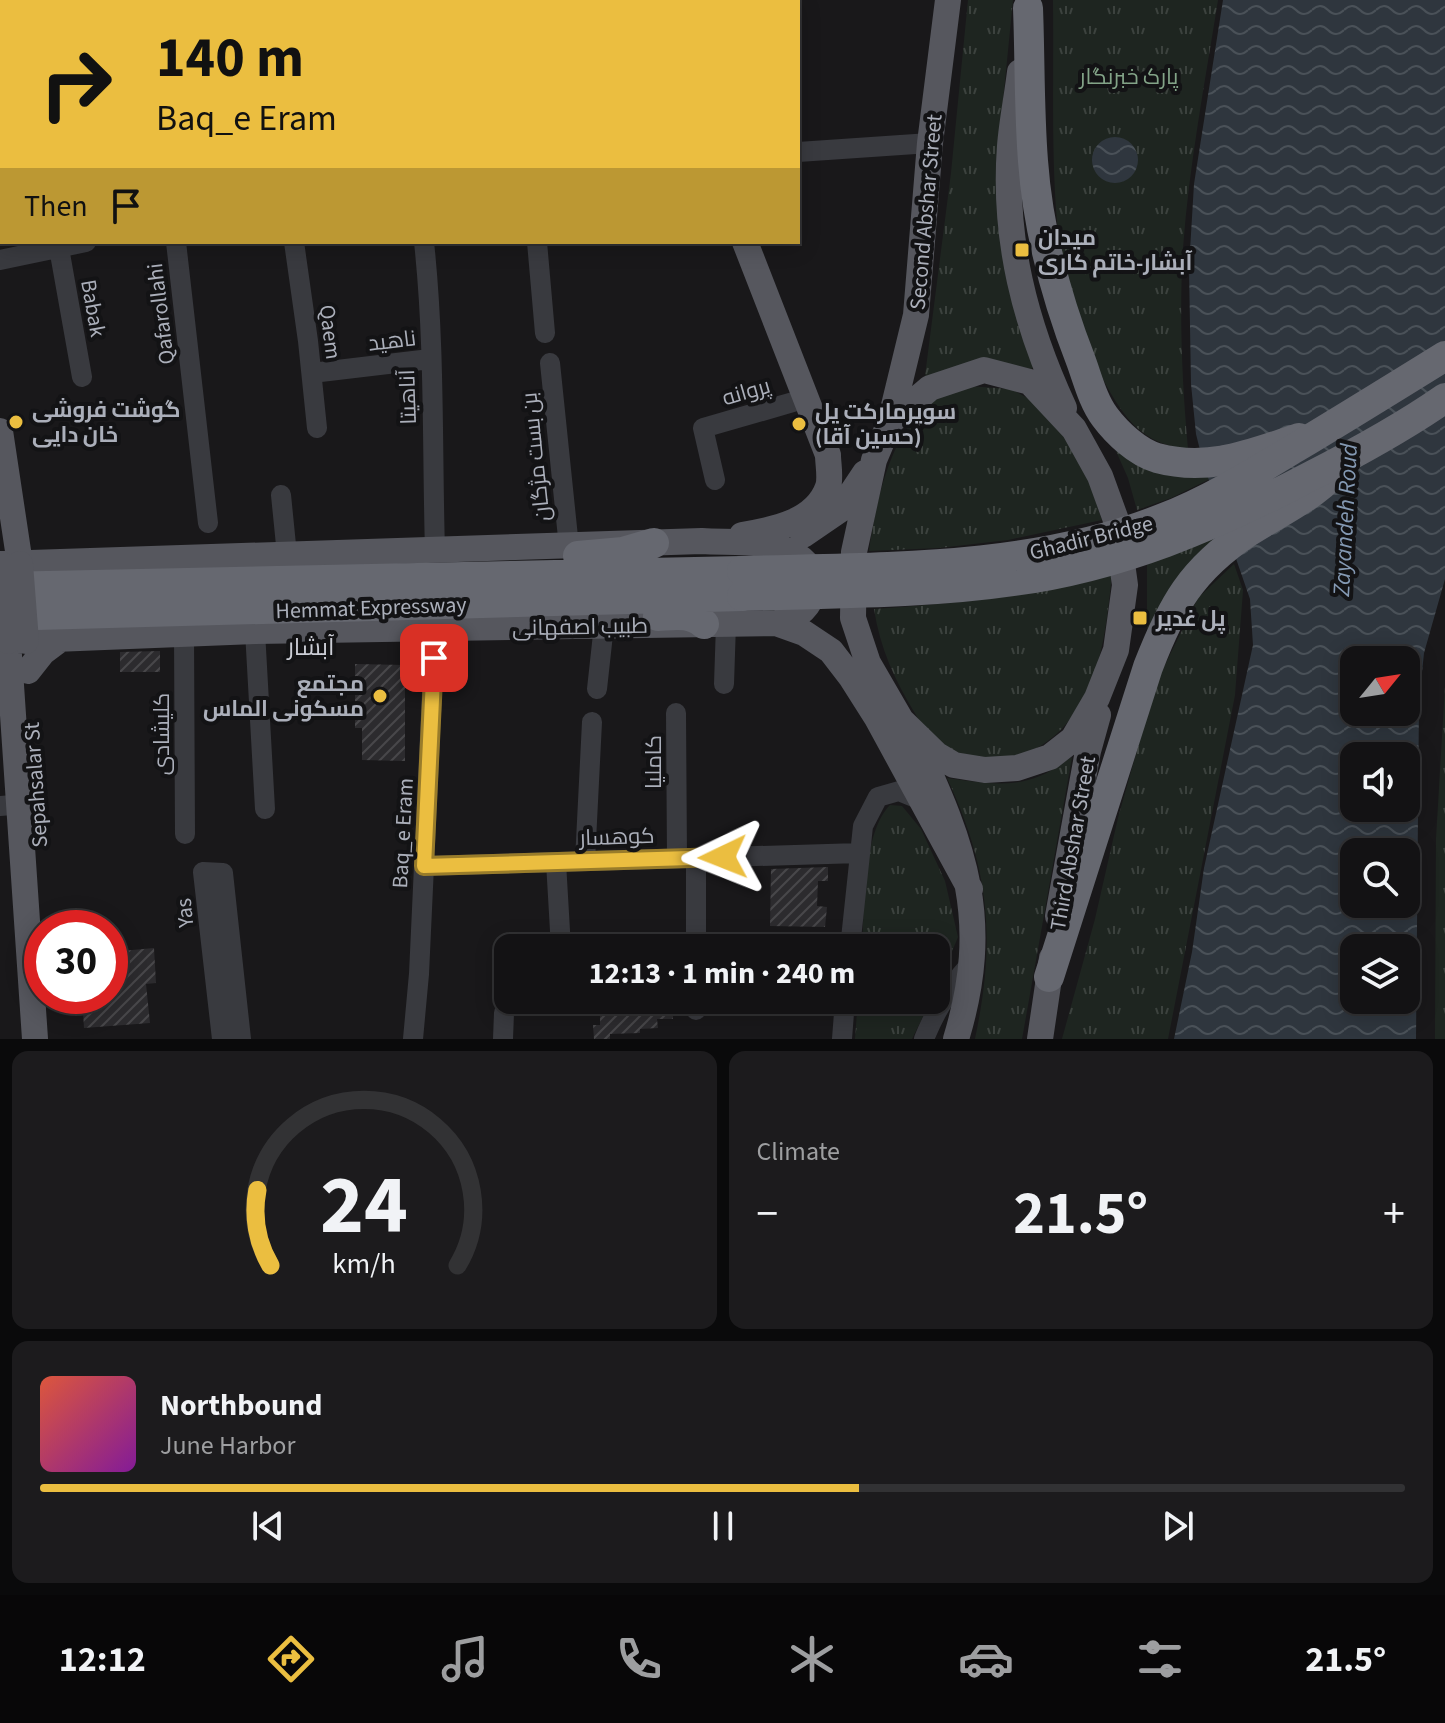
<!DOCTYPE html>
<meta charset="utf-8">
<style>
body{margin:0;font-family:"Source Sans 3",Cairo,sans-serif;background:#1c1b1d;color:#f1f3f6;height:100vh;display:flex;flex-direction:column;font-size:30px;white-space:nowrap}
*{box-sizing:border-box;margin:0}
p{font-size:26px;color:#9d9ea0}
.icon{flex:none;width:44px;height:44px;fill:none;stroke:currentColor;stroke-width:2;stroke-linecap:round;stroke-linejoin:round}
.map{position:relative;height:1039px;overflow:hidden}
.panel{display:flex;flex-direction:column;gap:12px;padding:12px;background:#0a0a0b;flex:1}
.panel>*{flex:none}
.guide{position:absolute;left:0px;top:0px;width:800px;height:244px;box-shadow:0 4px 20px #0003,0 0 0 2px #323234;background:#ebbe40;color:#111;overflow:hidden}
.needle{width:52px;rotate:60deg}
.fabs{position:absolute;left:1340px;top:646px;display:grid;gap:16px}
.fabs a{display:grid;place-items:center;width:80px;height:80px;border-radius:16px;background:#131214;box-shadow:0 4px 20px #0003,0 0 0 2px #323234;font-size:40px}
.speed{position:absolute;left:24px;top:910px;display:flex;gap:16px;font-size:40px;font-weight:700;text-align:center}
.speed>*{display:grid;place-content:center;width:104px;height:104px;border-radius:50%;background:#131214;box-shadow:0 4px 20px #0003,0 0 0 2px #323234;line-height:1}
.speed .limit{border:12px solid #d22;background:#fff;color:#111}
.pin{position:absolute;display:grid;place-items:center;width:68px;height:68px;color:#fff;margin:-34px;border-radius:16px;box-shadow:0 4px 12px #0006}
.me{position:absolute;width:88px;margin:-44px;rotate:268deg;stroke-linejoin:round;filter:drop-shadow(0 0 6px #0008)}
.turn{display:flex;align-items:center;gap:28px;height:168px;padding:0 24px;font-size:36px}
.turn .icon{width:104px;height:104px;stroke-width:2.5}
.turn b{display:block;font-size:56px;line-height:68px}
.then{display:flex;align-items:center;height:76px;padding:0 24px;background:#0003;gap:16px;font-size:30px}
.big{font-size:60px;font-weight:700;line-height:1.1}
.panel .card{flex:1;display:flex;flex-direction:column;justify-content:center;gap:12px;min-width:0;padding:0 28px;border-radius:16px;background:#1c1b1d}
.panel .dial{align-items:center;gap:0}
.dial svg{height:208px;overflow:visible;fill:none;stroke:#323234;stroke-width:7;stroke-linecap:round;text-anchor:middle}
.dial text{fill:#f1f3f6;stroke:none}
.song{display:flex;align-items:center;gap:24px}
.cover{width:96px;height:96px;border-radius:12px;background:linear-gradient(135deg,hsl(10 70% 55%),hsl(290 70% 35%))}
.played{height:8px;border-radius:4px;background:linear-gradient(90deg,#ebbe40 60%,#323234 60%)}
.keys{display:flex;justify-content:space-around;direction:ltr}
.heat{display:flex;justify-content:space-between;align-items:center;font-size:44px;direction:ltr}
.panel .tiles{flex:1;display:grid;gap:12px;grid-template-columns:1fr 1fr}
.card:last-child{grid-column:span 2}
.trip{position:absolute;left:494px;top:934px;width:456px;height:80px;border-radius:16px;background:#131214;box-shadow:0 4px 20px #0003,0 0 0 2px #323234;font-weight:700;line-height:80px;text-align:center}
.menu{display:flex;height:128px;justify-content:space-around;align-items:center;background:#080708;color:#9d9ea0}
.menu .icon{width:56px;height:56px}
.menu .active{color:#ebbe40}
.menu b{font-size:36px;color:#f1f3f6}
.map>svg:first-child{display:block}
.park{fill:url(#park-tufts)}
.water{fill:url(#water-waves);fill-rule:evenodd}
.building{fill:url(#building-hatch)}
.lines{fill:none;stroke-linecap:round;stroke-linejoin:round}
.minor{stroke:#393a3f;stroke-width:20}
.major{stroke:#56575e;stroke-width:26}
.highway{stroke:#666870;stroke-width:30}
.major-bridge{stroke:#56575e;stroke-width:26}
.highway-bridge{stroke:#666870;stroke-width:30}
.route-casing{stroke:#997c2a;stroke-width:20}
.route{stroke:#ebbe40;stroke-width:14}
.poi-dot{fill:#ebbe40;stroke:#131315;stroke-width:3}
.labels{text-anchor:middle;stroke-width:8;stroke-linejoin:round;paint-order:stroke}
.park-label{font-size:22px;fill:#83a488;stroke:#131315}
.street-label{font-size:22px;fill:#abafba;stroke:#131315}
.poi-label{font-size:22px;font-weight:bold;fill:#abafba;stroke:#131315;text-anchor:start}
.water-label{font-size:24px;font-style:italic;fill:#8499b3;stroke:#131315}
.neighbourhood-label{font-size:24px;fill:#ccced6;stroke:#131315}
</style>
<div class="map">
<svg width="1445" height="1039" viewBox="0 0 1445 1039">
<defs>
<pattern id="park-tufts" width="24" height="20" patternUnits="userSpaceOnUse" patternTransform="scale(2)"><rect width="24" height="20" fill="#1e2520"/><path d="M3 7l-1-3M5 7V3M7 7l1-3M15 17l-1-3M17 17v-4M19 17l1-3" fill="none" stroke="#3c423e"/></pattern>
<pattern id="water-waves" width="16" height="10" patternUnits="userSpaceOnUse" patternTransform="scale(2)"><rect width="16" height="10" fill="#2f363e"/><path d="M0 5q4-4 8 0t8 0" fill="none" stroke="#4a5158"/></pattern>
<pattern id="building-hatch" width="6" height="6" patternUnits="userSpaceOnUse" patternTransform="scale(2)"><rect width="6" height="6" fill="#2c2b2e"/><path d="M-1 1l2-2M0 6l6-6M5 7l2-2" fill="none" stroke="#48474a"/></pattern>
</defs>
<rect width="100%" height="100%" fill="#19181a"/>
<!-- park -->
<path class="park" d="M968,0H1013L999,141L1035,362L1032,369L1002,363L925,376L951,173Z
M1053,0H1218C1205,82 1189,165 1183,248C1179,314 1182,383 1188,449C1168,447 1149,440 1134,425C1093,383 1062,278 1057,221C1051,148 1054,73 1053,0Z
M967,386L1011,389L1046,408L1077,447L1102,520L1008,540L939,548L869,551C875,506 889,441 923,408C934,398 954,393 967,386Z
M1112,442L1141,467L1180,477L1218,475L1171,498L1137,510L1128,478Z
M1222,530L1167,597L1147,631V565Z
M1234,564L1243,590L1235,695L1168,1039H1062L1095,919L1118,818L1156,683L1198,598Z
M1112,575C1107,618 1104,660 1083,699C1059,743 1023,765 973,756C956,753 942,748 930,736C924,730 920,722 916,715C895,681 880,648 874,609C956,603 1034,597 1112,575Z
M1445,686V1039H1435L1436,839Z
M1072,757L1022,1039H975C996,940 990,870 947,778C977,782 1010,789 1040,776C1051,772 1062,763 1072,757Z
M890,805L902,806L921,829L945,881L958,937L936,990V948H862C865,908 862,834 890,805Z
M858,1000H931L912,1039H855Z"/>
<!-- water -->
<path class="water" d="M1223,0H1445V579L1424,653L1419,701L1416,1039H1174L1192,952L1204,868L1253,645L1250,599L1204,466L1196,434L1191,384L1189,268L1194,184ZM1354,660H1406V712H1354ZM1354,756H1406V808H1354ZM1354,852H1406V904H1354ZM1354,948H1406V1000H1354Z
M1092 160a23 23 0 1 1 46 0a23 23 0 1 1-46 0Z"/>
<!-- building -->
<path class="building" d="M160,651V672H120V652Z
M355,664L405,665V761L362,760V728H355Z
M828,867V881H818L817,906L827,907L825,927L770,926L771,869Z
M154,948L156,983L146,984L150,1023L84,1028L82,996H110V952Z
M610,1000H673V1019H657L658,1028L640,1029V1033L610,1034V1039H594L593,1025H600V1010H610Z"/>
<g class="lines">
<!-- minor -->
<path class="minor" d="M309,0L310,2
M411,0L412,2
M225,2L234,0
M0,53L2,52
M0,97L2,109
M798,152L930,143
M176,242L208,523
M294,242L308,341L317,428
M424,242C435,344 432,448 435,551
M537,242L545,333
M59,248L82,377
M0,260L86,242
M550,363L569,547
M312,373L430,359
M715,480L703,428L807,398
M281,495L287,555
M255,631L265,809
M184,634L185,834
M724,684L726,624
M597,689L604,625
M676,713L677,858
M0,806L36,803
M585,861L592,722
M556,862L561,948
M424,866L860,853
M696,948V858
M850,948L863,826L878,797L899,791L921,800
M696,1010V1000
M222,1039L203,872L223,873L241,1039
M413,1039L419,974L435,628
M503,1039L504,1013
M842,1039L845,1000
M924,1039C936,1009 951,985 973,961"/>
<!-- major -->
<path class="major" d="M643,0L644,2
M1020,72C1017,97 1012,121 1010,146C1003,239 1025,324 1064,408
M984,370L1030,382L1074,429L1100,476L1116,520L1125,585L1116,650L1097,698L1073,739L1050,757L1017,768L985,770L954,765L937,755L901,720L868,663L853,618L854,552L874,460L890,422L930,388Z
M890,422L916,315L930,143L948,0
M0,431L20,564
M742,535C773,530 816,522 828,487C831,478 828,464 828,455L745,242
M803,535L841,509L865,473
M0,564L702,541C732,543 770,539 796,555C831,576 811,619 776,623L255,631L4,641
M776,623L804,633L831,651L851,677L877,718L970,889
M8,641L35,1039
M28,671L43,652L59,640
M915,741C965,848 992,921 956,1039
M1058,916L1088,751L1098,715
M1040,1039L1052,958"/>
<!-- highway -->
<path class="highway" d="M1028,8C1030,59 1029,110 1033,161C1038,230 1056,297 1081,361C1088,380 1093,401 1105,417C1117,433 1137,452 1157,458C1209,472 1251,454 1299,438
M578,556L623,552L654,543
M0,587L742,571
M0,616L742,596
M658,616C675,615 691,612 704,624
M1049,977L1148,667C1172,605 1191,570 1248,532C1284,509 1320,494 1346,460"/>
<!-- major-bridge -->
<path class="major-bridge" d="M1,564L8,641
M20,564L26,641"/>
<!-- highway-bridge -->
<path class="highway-bridge" d="M742,571C881,567 1029,571 1161,519C1208,501 1252,474 1295,448C1345,418 1395,387 1445,356
M742,596C832,593 925,594 1014,581C1119,567 1216,526 1309,477C1356,453 1402,428 1445,398"/>
</g>
<g class="lines">
<!-- route casing -->
<g class="route-casing">
<path id="route" d="M434,658L424,866L723,857"/>
</g>
<!-- route -->
<use href="#route" class="route"/>
</g>
<!-- markers -->
<g class="poi-dot">
<rect x="1014" y="242" width="16" height="16" rx="4"/>
<circle cx="16" cy="422" r="8"/>
<circle cx="799" cy="424" r="8"/>
<rect x="1132" y="610" width="16" height="16" rx="4"/>
<circle cx="380" cy="696" r="8"/>
</g>
<g class="labels">
<!-- park labels -->
<g class="park-label">
<text x="1129" y="84">پارک خبرنگار</text>
</g>
<!-- street labels -->
<g class="street-label">
<text transform="translate(925 212) rotate(-85)" y="8">Second Abshar Street</text>
<text transform="translate(94 308) rotate(80)" y="8">Babak</text>
<text transform="translate(160 314) rotate(-97)" y="8">Qafarollahi</text>
<text transform="translate(331 332) rotate(83)" y="8">Qaem</text>
<text transform="translate(392 340) rotate(-7)" y="8">ناهید</text>
<text transform="translate(746 391) rotate(-16)" y="8">پروانه</text>
<text transform="translate(407 397) rotate(-92)" y="8">آناهیتا</text>
<text transform="translate(535 457) rotate(-96)" y="8">بن بست مژگان</text>
<text transform="translate(1091 537) rotate(-14)" y="8">Ghadir Bridge</text>
<text transform="translate(371 607) rotate(-2)" y="8">Hemmat Expressway</text>
<text transform="translate(580 626) rotate(-1)" y="8">طبیب اصفهانی</text>
<text transform="translate(161 734) rotate(-90)" y="8">کلیشادی</text>
<text transform="translate(653 762) rotate(-90)" y="8">کاملیا</text>
<text transform="translate(35 785) rotate(-94)" y="8">Sepahsalar St</text>
<text transform="translate(402 833) rotate(-87)" y="8">Baq_e Eram</text>
<text transform="translate(617 836) rotate(-2)" y="8">کوهسار</text>
<text transform="translate(1072 843) rotate(-80)" y="8">Third Abshar Street</text>
<text transform="translate(184 913) rotate(-96)" y="8">Yas</text>
</g>
<!-- poi labels -->
<g class="poi-label">
<text x="1038" y="245">میدان<tspan x="1038" dy="25">آبشار-خاتم کاری</tspan></text>
<text x="32" y="417">گوشت فروشی<tspan x="32" dy="25">خان دایی</tspan></text>
<text x="815" y="419">سوپرمارکت پل<tspan x="815" dy="25">(حسین آقا)</tspan></text>
<text x="1156" y="626">پل غدیر</text>
<text x="364" y="691" text-anchor="end">مجتمع<tspan x="364" dy="25">مسکونی الماس</tspan></text>
</g>
<!-- water labels -->
<g class="water-label">
<text transform="translate(1345 520) rotate(-87)" y="8">Zayandeh Roud</text>
</g>
<!-- neighbourhood labels -->
<g class="neighbourhood-label">
<text x="311" y="655">آبشار</text>
</g>
</g>
</svg>
<div class="fabs">
<a><svg class="needle" viewBox="-14 -14 28 28"><path d="M0-13l5 13h-10z" fill="#e53935"/><path d="M0 13l5-13h-10z" fill="#9d9ea0"/></svg></a>
<a><svg class="icon" aria-label="sound" viewBox="0 0 24 24"><path d="M4 9h4l5-4v14l-5-4H4zM17 9q2 3 0 6"/></svg></a>
<a><svg class="icon" aria-label="search" viewBox="0 0 24 24"><circle cx="10" cy="10" r="6"/><path d="M15 15l6 6"/></svg></a>
<a><svg class="icon" aria-label="layers" viewBox="0 0 24 24"><path d="M12 4l9 5-9 5-9-5zM3 14l9 5 9-5"/></svg></a>
</div>
<div class="speed"><div class="limit">30</div></div>
<div class="pin" style="left:434px;top:658px;background:#d93025"><svg class="icon" aria-label="arrive" viewBox="0 0 24 24"><path d="M6 21V4h12l-3 4 3 4H6"/></svg></div>
<svg class="me" style="left:723px;top:857px" viewBox="-20 -20 40 40"><path d="M0-17L14 15 0 8-14 15z" fill="#ebbe40" stroke="#fff" stroke-width="4"/></svg>
<div class="trip">12:13 · 1 min · 240 m</div>
<div class="guide">
<div class="turn"><svg class="icon" aria-label="right" viewBox="0 0 24 24"><path d="M7 20v-9h11M14 6l5 5-5 5"/></svg><div><b>140 m</b>Baq_e Eram</div></div>
<div class="then">Then<svg class="icon" aria-label="arrive" viewBox="0 0 24 24"><path d="M6 21V4h12l-3 4 3 4H6"/></svg></div>
</div>
</div>
<section class="panel">
<div class="tiles">
<div class="card dial"><svg viewBox="0 0 100 80">
<path d="M14 69A42 42 0 1 1 86 69"/>
<path d="M14 69A42 42 0 0 1 9 40" stroke="#ebbe40"/>
<text x="50" y="56" font-size="32" font-weight="700">24</text>
<text x="50" y="72" font-size="11">km/h</text>
</svg></div>
<div class="card"><p>Climate</p>
<div class="heat"><a>−</a><b class="big">21.5°</b><a>+</a></div>
</div>
<div class="card">
<div class="song"><i class="cover"></i><div><b>Northbound</b><p>June Harbor</p></div></div>
<div class="played"></div>
<div class="keys"><svg class="icon" aria-label="previous" viewBox="0 0 24 24"><path d="M18 5L8 12l10 7zM5 5v14"/></svg><svg class="icon" aria-label="pause" viewBox="0 0 24 24"><path d="M8 5v14M16 5v14"/></svg><svg class="icon" aria-label="next" viewBox="0 0 24 24"><path d="M6 5l10 7-10 7zM19 5v14"/></svg></div>
</div>
</div>
</section>
<nav class="menu">
<b>12:12</b>
<svg class="icon active" aria-label="directions" viewBox="0 0 24 24"><path d="M12 3l9 9-9 9-9-9zM9 14v-3h6M13 9l2 2-2 2"/></svg>
<svg class="icon" aria-label="music" viewBox="0 0 24 24"><path d="M9 18V5l10-2v13"/><circle cx="6" cy="18" r="3"/><circle cx="16" cy="16" r="3"/></svg>
<svg class="icon" aria-label="phone" viewBox="0 0 24 24"><path d="M5 4h4l2 5-3 2q2 4 5 5l2-3 5 2v4C11 20 4 13 5 4z"/></svg>
<svg class="icon" aria-label="climate" viewBox="0 0 24 24"><path d="M12 3v18M4 7l16 10M4 17L20 7"/></svg>
<svg class="icon" aria-label="car" viewBox="0 0 24 24"><path d="M5 17H2v-5l4-1 3-4h7l3 4 3 1v5h-3M9 17h6M6 11h13"/><circle cx="7" cy="17" r="2"/><circle cx="17" cy="17" r="2"/></svg>
<svg class="icon" aria-label="filters" viewBox="0 0 24 24"><path d="M4 7h16M4 17h16"/><circle cx="9" cy="7" r="2"/><circle cx="15" cy="17" r="2"/></svg>
<b>21.5°</b>
</nav>
